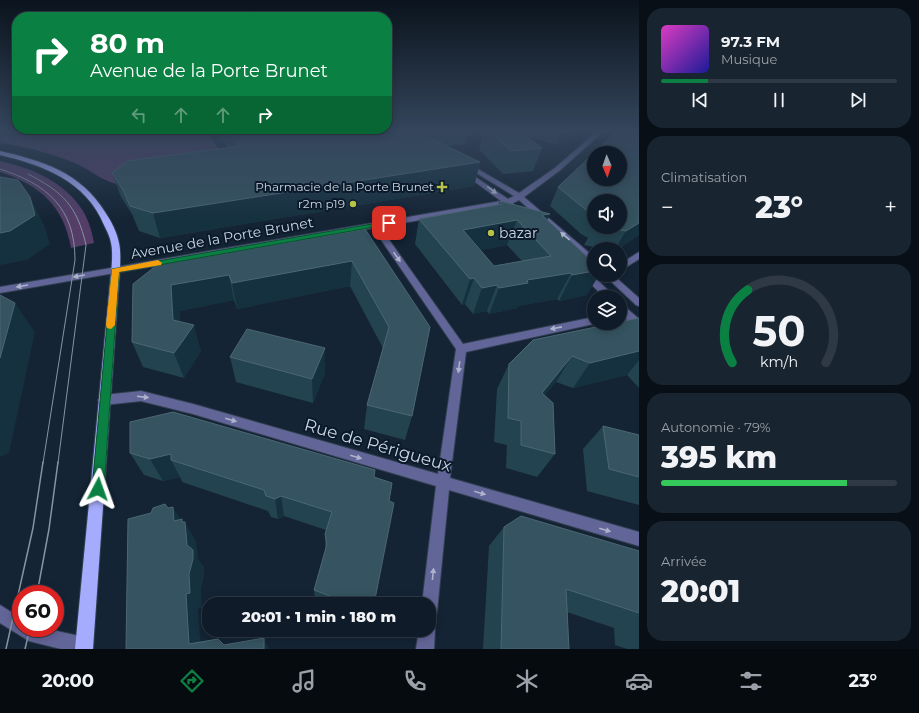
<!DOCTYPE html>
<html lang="fr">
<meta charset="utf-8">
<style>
body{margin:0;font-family:Montserrat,sans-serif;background:#182430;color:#f1f3f6;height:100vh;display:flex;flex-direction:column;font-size:15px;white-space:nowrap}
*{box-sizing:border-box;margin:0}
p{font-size:13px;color:#9ba1a8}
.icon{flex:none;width:22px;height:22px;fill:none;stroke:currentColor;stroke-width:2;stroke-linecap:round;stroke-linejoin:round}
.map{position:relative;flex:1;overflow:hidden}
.details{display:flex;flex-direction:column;gap:8px;padding:8px;background:#080f16;width:280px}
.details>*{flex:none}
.hud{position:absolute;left:12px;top:12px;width:380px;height:122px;border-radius:16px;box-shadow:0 2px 10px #0003,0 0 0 1px #2f3945;background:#0b8043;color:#fff;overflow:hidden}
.needle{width:26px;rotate:178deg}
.fabs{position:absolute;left:587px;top:146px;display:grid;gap:8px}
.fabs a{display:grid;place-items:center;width:40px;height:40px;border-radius:50%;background:#0f1b28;box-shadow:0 2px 10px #0003,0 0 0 1px #2f3945;font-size:20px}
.speed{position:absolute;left:12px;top:585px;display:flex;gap:8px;font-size:20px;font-weight:700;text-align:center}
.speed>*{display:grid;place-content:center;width:52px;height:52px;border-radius:50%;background:#0f1b28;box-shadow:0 2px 10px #0003,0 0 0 1px #2f3945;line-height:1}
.speed .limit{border:6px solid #d22;background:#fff;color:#111}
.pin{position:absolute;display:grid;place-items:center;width:34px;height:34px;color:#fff;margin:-17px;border-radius:8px;box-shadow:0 2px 6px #0006}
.me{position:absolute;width:44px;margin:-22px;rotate:4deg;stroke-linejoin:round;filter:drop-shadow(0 0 3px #0008)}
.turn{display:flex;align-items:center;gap:14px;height:84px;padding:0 12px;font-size:18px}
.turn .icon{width:52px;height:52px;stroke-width:2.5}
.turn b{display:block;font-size:28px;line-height:34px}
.lanes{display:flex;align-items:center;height:38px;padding:0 12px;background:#0003;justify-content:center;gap:20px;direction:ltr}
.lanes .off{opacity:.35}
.big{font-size:30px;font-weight:800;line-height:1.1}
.details .card{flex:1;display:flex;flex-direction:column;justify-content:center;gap:6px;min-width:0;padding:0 14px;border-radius:16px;background:#182430}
.details .dial{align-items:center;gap:0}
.dial svg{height:104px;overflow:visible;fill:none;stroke:#2f3945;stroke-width:7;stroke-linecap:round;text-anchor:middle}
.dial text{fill:#f1f3f6;stroke:none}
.song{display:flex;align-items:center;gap:12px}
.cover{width:48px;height:48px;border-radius:6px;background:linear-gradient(135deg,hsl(310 70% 55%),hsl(240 70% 35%))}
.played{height:4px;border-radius:2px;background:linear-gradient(90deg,#0b8043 20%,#2f3945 20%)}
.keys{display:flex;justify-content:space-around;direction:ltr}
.heat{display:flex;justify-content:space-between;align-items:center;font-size:22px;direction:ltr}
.charge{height:6px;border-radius:3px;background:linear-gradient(90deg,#34c759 79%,#2f3945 0)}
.trip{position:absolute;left:202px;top:597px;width:234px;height:40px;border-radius:16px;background:#0f1b28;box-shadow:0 2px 10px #0003,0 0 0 1px #2f3945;font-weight:800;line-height:40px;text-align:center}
.tabs{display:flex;height:64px;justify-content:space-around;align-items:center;background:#060b10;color:#9ba1a8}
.tabs .icon{width:28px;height:28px}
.tabs .current{color:#0b8043}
.tabs b{font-size:18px;color:#f1f3f6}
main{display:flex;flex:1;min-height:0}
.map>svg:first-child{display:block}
.green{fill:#543e68}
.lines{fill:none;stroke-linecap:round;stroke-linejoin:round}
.minor-casing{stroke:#314051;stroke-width:2}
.major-casing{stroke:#314051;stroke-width:2}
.minor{fill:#626597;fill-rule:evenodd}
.major{fill:#a5abfd;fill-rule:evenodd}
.tram-far1{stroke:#8794a1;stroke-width:1}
.tram{stroke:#8794a1;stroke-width:1.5}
.wall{fill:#234350;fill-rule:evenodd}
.shaded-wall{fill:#15303f}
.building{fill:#355360;stroke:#4c6774;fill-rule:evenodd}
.oneway{fill:#acb3cb}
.route{fill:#0b8043;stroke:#07532c}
.slow{fill:#f59e0b}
.poi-dot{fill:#b6c149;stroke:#0b1a2b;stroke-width:1.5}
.labels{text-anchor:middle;stroke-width:4;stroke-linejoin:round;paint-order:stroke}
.far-poi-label{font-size:12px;fill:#cbd5e1;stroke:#0b1a2b;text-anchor:end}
.poi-label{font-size:14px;fill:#cbd5e1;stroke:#0b1a2b;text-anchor:start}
.street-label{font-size:14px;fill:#cbd5e1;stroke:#0b1a2b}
.near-street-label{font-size:17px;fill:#cbd5e1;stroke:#0b1a2b}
</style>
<main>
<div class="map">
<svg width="639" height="649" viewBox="0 0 639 649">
<rect width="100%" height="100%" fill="#142435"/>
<!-- green -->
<path class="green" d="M0,130H206L220,151L122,185C104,183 93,171 77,164C53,154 26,146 0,143Z
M0,161C32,168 65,182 83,211C89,221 92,232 94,243L71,248C64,206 40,185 0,172Z"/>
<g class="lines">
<!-- minor casing -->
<g class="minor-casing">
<path id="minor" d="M599,130H605L559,171L524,197L594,257V265L591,264L519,200L513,203V206L506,205L380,227L463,344L594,317V323H598L466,352L450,478L639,532V546L449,490L437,612L435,618L429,620V604H422L436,486L193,414L141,401L104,405L100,403L98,400L100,397L104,395L141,391L193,404L438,474L456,349L373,228L0,293V287L501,201L463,173V171L465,170L508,199L514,196L465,166V164H469L519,193L555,168Z
M639,252V259L620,271V264Z
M585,270L588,271L615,297H604L582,275L581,273L582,271Z
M604,275H613L639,298V306L636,305Z
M620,304L623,305L639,319V329L635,328L620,313Z
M0,605L21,618V628H43L84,637L90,640L93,646L91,649H61L29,641L0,623Z
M429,622L433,624L435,630L434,649H416L419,630H429Z"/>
</g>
<!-- major casing -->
<g class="major-casing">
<path id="major" d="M0,151C43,161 80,172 105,212C111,221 117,232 119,243C122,256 119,280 118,294L93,649H75L109,294C110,280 114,256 111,243C110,237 107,231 104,225C86,181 43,165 0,155Z"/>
</g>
<!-- minor -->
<use href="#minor" class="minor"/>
<!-- major -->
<use href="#major" class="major"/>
<!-- tram-far1 -->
<path class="tram-far1" d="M0,169C47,184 75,208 75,260L43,463
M28,174C63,192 77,206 86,245L58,463"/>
<!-- tram -->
<path class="tram" d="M37,594L49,529L58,462
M6,649L33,528L43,462
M25,649L30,628"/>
</g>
<!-- wall -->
<path class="wall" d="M215,130H319L324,134L328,130H470L466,144L445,146L480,162L474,186L160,238L139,231L132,214L121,197L112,173L228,148Z
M484,130H576L557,145L527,136L542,148L533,171L503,174L479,149Z
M639,130V235L618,249H603L584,245L588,238L581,234L550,206L558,187ZM594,201L620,227H594Z
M500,201L547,220L587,295L559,301L557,299L518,306L517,308L489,314L487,311L473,314L465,304L462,305L415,244L419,219L498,205ZM507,245L522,261L494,266L481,250Z
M365,229L412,416L405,440L364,429L367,405L383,348L350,286L237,309L234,300L179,311L180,322L201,351L184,378L143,367L132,342L133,284Z
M639,318V388L627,375L573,388L556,382L545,395L555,454L537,477L506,468L507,445L494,442L497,389L509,364Z
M325,348V373L313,403L236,382L230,357Z
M603,426L639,435V505L587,491L583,449Z
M130,453L374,477L389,501L374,604H315L314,590L325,553V534L326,530L284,516L278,519L271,517L268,511L182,482L180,477L163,481L144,475Z
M504,527L639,551V649H627L615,645L614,628L567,612L569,649H483L489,546Z
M361,630H366V632Z"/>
<!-- shaded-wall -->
<path class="shaded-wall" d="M565,130H576L557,145L562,132Z
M480,162L474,186L160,238L153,213Z
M30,197L44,225L50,244L27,260L0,265V233Z
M550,214L539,239L542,215Z
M517,220L507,245L456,255L463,230Z
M639,223V235L618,249H615L626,231Z
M352,261L350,286L237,309L232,283Z
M594,271V275H599L587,295L559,301L572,275Z
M571,273L557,299L518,306L517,308L489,314L499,288L527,280Z
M229,275L234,300L179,311L182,343L194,325L201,351L184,378L174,353L171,285Z
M474,278L465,304L462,305L470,279Z
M497,285L487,311L473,314L482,288Z
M15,303L35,332L9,453L0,457V358Z
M325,348V373L313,403L312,379Z
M639,351V360L627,375L573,388L590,363Z
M572,356L556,382L527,417L542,393Z
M171,454V460L180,477L163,481L150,459Z
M281,496L284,516L278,519L275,499Z
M173,507L185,527L174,521Z
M182,519L186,525L185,522L196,541L198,559L204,567V576L201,590L202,608L198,609L201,649L189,644L186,594L189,574L187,545Z
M264,638L269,649H264Z"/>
<!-- building -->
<path class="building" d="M228,130H319L324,134L328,130H387L430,138L480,162L153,213L130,206L123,190L112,173L127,161L240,146Z
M488,130H519L542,148L511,151Z
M554,130H565L562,132Z
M618,130H639V223L626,231L605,227H620V201H594V216L591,214L558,187ZM594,153H620V179H594Z
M0,177L18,180L30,197L35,215L10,231L0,233Z
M500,201L550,214L542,215L594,263V271L572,275L571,273L527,280L528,283L499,288L497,285L482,288L474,278L470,279L419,219L502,204ZM517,220L551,256L494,266L463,230Z
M365,229L430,327L412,416L367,405L389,327L352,261L232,283L229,275L171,285L173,320L194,325L174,353L132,342L133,284L157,265Z
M0,295L15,303L0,358Z
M639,318V351L590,363L572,356L542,393L553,403L555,454L521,445V421L508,418L509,364L533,340L615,323H620V322Z
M247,329L325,348L312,379L230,357Z
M173,412L375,470L374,477L392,483L389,501L394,503L374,604H332L330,596L314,590L327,544L325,534L332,512L281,496L275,499L266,496L264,490L171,460V454L150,459L130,453V422Z
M603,426L639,435V477L609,469Z
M165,504L168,508L173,507L174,521L182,519V522H185L187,545L193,550V559L189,574L190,593L186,594L189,644L218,639L224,645L264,638V649H126L128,519L151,513L153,508Z
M521,516L639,551V613L566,589L569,649H501L504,527Z"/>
<!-- one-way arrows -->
<defs><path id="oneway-solid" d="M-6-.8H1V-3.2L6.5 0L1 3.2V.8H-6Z"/></defs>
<g class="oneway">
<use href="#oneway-solid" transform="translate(492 190) rotate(37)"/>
<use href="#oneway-solid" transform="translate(565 236) rotate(-139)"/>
<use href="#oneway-solid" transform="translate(397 257) rotate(55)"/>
<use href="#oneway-solid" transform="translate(79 276) rotate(170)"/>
<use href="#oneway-solid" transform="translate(22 286) rotate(170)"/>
<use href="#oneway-solid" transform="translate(556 328) rotate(169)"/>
<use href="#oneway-solid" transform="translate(459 367) rotate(97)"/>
<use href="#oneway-solid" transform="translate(143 397) rotate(7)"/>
<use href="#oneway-solid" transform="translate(231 420) rotate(16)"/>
<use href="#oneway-solid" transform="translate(356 457) rotate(16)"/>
<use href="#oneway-solid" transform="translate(480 493) rotate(16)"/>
<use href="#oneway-solid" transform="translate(605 530) rotate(16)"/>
<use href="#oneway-solid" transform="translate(433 574) rotate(-84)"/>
</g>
<!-- sky -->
<linearGradient id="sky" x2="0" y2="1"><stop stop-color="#0b141d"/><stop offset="0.59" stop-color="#34455c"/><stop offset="1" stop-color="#34455c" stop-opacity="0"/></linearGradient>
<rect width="639" height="221" fill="url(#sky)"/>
<!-- route -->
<path class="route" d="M389,221L392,223L391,224L119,272L104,489L102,493L98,495L94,493L92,489L112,269Z"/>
<!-- slow -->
<path class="slow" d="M158,260L162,263L161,265L119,272L115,325L111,329L107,328L106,325L112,269Z"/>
<!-- markers -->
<g class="poi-dot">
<path d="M440 181h4v4h4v4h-4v4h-4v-4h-4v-4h4z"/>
<circle cx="353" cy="204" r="4"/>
<circle cx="491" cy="233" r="4"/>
</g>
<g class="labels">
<!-- far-poi labels -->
<g class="far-poi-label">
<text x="434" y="191">Pharmacie de la Porte Brunet</text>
<text x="345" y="208">r2m p19</text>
</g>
<!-- poi labels -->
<g class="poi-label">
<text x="499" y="238">bazar</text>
</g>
<!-- street labels -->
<g class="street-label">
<text transform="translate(222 238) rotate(-10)" y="5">Avenue de la Porte Brunet</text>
</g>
<!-- near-street labels -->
<g class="near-street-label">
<text transform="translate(378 445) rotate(16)" y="6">Rue de Périgueux</text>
</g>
</g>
</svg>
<div class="fabs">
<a><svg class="needle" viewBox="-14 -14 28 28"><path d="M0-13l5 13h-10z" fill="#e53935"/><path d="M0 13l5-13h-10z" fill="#9ba1a8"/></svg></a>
<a><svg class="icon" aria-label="sound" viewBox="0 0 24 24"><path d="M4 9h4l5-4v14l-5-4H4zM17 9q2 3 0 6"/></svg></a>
<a><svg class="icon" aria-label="search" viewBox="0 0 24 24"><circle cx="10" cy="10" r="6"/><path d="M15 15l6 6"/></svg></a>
<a><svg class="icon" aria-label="layers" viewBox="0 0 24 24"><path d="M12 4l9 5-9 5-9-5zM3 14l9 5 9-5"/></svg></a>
</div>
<div class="speed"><div class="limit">60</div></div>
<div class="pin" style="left:389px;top:223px;background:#d93025"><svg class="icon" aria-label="arrive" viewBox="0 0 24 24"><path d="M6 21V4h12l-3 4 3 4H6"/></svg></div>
<svg class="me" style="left:98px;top:489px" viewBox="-20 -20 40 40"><path d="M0-17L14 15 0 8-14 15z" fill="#0b8043" stroke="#fff" stroke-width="4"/></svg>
<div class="trip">20:01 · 1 min · 180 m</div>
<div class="hud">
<div class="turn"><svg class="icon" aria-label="right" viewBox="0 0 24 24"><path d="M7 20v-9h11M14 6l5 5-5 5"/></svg><div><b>80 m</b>Avenue de la Porte Brunet</div></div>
<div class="lanes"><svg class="icon off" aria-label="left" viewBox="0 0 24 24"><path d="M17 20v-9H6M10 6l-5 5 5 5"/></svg><svg class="icon off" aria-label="ahead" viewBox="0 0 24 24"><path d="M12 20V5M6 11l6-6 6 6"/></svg><svg class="icon off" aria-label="ahead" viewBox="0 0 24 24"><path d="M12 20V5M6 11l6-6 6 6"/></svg><svg class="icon" aria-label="right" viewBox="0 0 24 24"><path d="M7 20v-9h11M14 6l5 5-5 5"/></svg></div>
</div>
</div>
<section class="details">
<div class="card">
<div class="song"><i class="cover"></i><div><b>97.3 FM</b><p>Musique</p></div></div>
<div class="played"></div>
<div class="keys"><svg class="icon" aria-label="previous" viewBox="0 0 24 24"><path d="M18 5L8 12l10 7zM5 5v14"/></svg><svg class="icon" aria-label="pause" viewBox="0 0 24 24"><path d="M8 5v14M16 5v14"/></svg><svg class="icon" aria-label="next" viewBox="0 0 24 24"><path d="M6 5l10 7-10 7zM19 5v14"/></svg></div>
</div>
<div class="card"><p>Climatisation</p>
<div class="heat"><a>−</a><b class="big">23°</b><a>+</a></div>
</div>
<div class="card dial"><svg viewBox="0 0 100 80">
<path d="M14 69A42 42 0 1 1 86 69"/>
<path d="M14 69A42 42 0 0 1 26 13" stroke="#0b8043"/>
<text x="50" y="56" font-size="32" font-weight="700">50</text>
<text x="50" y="72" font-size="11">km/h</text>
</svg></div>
<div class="card"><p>Autonomie · 79%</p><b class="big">395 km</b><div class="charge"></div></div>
<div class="card"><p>Arrivée</p><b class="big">20:01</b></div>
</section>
</main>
<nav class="tabs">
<b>20:00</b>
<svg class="icon current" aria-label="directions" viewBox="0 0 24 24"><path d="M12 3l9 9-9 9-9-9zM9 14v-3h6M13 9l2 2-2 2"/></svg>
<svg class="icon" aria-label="music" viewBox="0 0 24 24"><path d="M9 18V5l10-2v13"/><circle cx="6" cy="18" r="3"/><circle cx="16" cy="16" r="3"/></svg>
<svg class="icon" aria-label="phone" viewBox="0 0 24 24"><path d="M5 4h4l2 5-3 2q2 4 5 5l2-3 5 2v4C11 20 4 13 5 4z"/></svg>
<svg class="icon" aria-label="climate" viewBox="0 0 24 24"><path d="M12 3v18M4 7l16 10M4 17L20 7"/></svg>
<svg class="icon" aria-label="car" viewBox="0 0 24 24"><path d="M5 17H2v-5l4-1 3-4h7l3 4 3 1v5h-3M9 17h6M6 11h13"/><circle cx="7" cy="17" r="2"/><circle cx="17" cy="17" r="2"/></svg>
<svg class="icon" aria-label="filters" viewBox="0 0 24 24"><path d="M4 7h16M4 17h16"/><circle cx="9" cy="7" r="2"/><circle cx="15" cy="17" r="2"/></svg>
<b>23°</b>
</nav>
